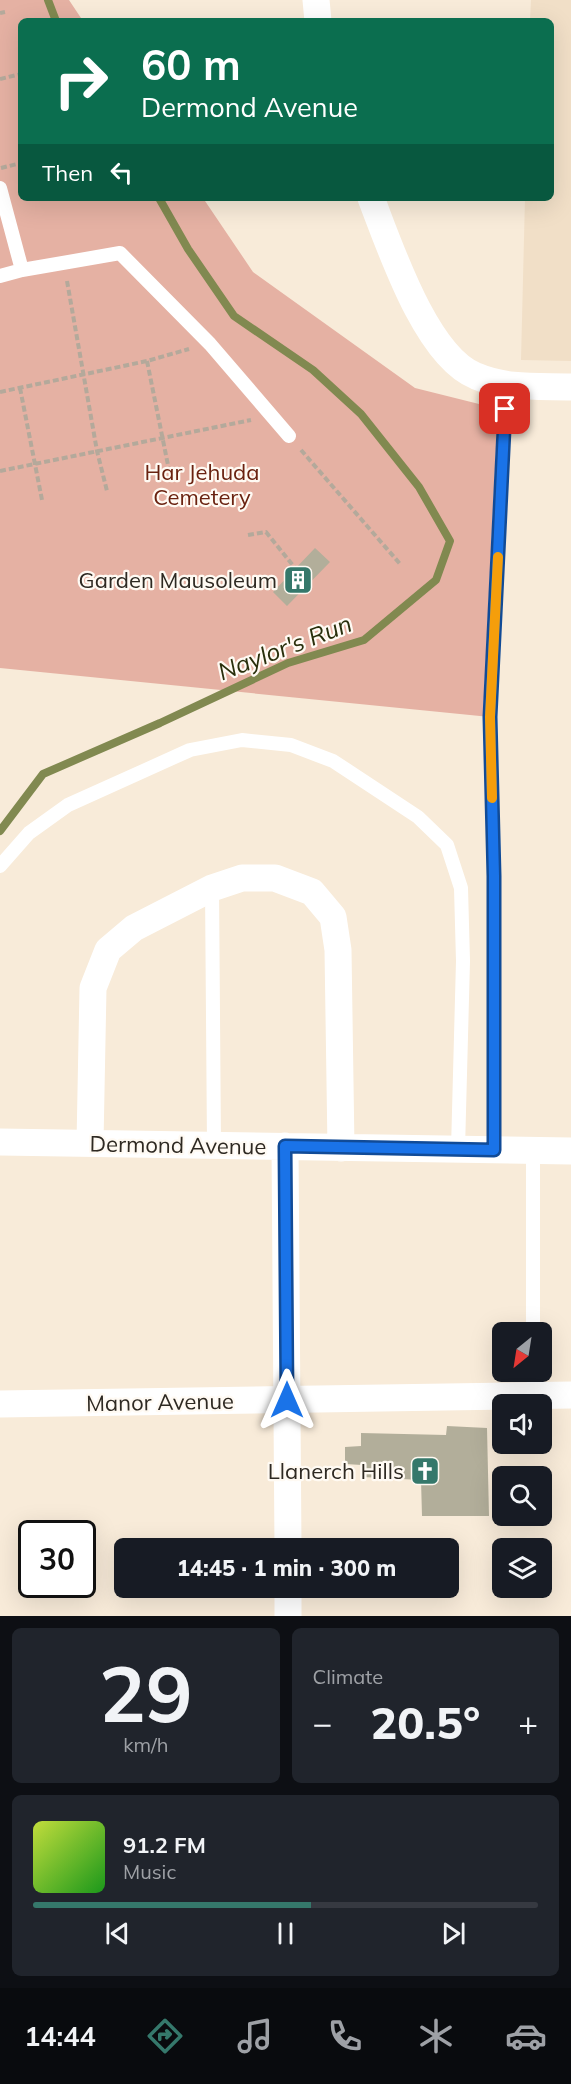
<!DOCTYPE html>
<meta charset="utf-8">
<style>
body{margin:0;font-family:Mulish,sans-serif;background:#20242c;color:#f1f3f6;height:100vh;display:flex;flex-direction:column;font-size:22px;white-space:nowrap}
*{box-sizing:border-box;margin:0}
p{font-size:20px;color:#9ea1a6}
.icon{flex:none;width:33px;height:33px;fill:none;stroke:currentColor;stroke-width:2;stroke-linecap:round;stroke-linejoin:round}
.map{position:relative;height:1616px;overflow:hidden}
.details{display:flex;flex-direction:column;gap:12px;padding:12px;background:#0d0f14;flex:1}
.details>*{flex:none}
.top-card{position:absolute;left:18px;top:18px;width:536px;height:183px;border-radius:9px;box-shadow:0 6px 24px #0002;background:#0b6e4f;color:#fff;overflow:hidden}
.needle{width:39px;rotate:210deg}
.fabs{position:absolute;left:492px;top:1322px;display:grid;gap:12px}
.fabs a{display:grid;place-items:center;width:60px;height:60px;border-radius:9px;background:#171b24;box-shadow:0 6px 24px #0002;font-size:30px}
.speed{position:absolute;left:18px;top:1520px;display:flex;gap:12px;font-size:30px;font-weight:700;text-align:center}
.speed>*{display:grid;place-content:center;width:78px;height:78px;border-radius:50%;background:#171b24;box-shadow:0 6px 24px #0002;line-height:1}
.speed .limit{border:3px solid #111;border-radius:9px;background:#fff;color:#111}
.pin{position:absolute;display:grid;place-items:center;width:51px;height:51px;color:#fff;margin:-26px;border-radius:12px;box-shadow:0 3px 9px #0006}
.me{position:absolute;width:66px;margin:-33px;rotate:0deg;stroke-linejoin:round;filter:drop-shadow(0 0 4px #0008)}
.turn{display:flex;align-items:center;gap:21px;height:126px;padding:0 24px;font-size:27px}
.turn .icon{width:78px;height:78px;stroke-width:2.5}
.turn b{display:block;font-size:42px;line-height:51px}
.then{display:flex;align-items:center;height:57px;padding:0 24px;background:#0003;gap:12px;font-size:22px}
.big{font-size:45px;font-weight:800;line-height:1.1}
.details .card{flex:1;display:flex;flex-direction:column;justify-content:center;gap:9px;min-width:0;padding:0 21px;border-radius:9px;background:#20242c}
.details .dial{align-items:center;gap:0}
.dial b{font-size:78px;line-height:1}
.song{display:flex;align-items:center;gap:18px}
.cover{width:72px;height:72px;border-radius:9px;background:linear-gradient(135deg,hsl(70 70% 55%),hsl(120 70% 35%))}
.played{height:6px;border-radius:3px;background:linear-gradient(90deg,#35786b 55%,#363941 55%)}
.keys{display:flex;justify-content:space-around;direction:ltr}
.heat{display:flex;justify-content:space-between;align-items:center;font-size:33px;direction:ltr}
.details .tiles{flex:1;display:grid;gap:12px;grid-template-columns:1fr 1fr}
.card:last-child{grid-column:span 2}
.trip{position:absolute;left:114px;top:1538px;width:345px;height:60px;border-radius:9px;background:#171b24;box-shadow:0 6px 24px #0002;font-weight:800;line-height:60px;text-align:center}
.tab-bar{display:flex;height:96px;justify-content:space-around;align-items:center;background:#090b0e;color:#9ea1a6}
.tab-bar .icon{width:42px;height:42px}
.tab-bar .current{color:#35786b}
.tab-bar b{font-size:27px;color:#f1f3f6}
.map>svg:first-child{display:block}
.built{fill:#f1dfc7}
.green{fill:#e5b1a3}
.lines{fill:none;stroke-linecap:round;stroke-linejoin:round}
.stream{stroke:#818950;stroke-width:8}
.building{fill:#b2ae9a}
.path{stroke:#b4a99b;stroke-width:4;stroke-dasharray:6 3;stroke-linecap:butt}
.service{stroke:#fff;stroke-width:14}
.minor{stroke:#fff;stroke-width:27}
.route-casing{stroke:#114b97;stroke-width:15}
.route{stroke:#1a73e8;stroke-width:10}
.slow{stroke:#f59e0b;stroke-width:10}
.labels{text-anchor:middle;stroke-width:4.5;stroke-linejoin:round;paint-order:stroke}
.park-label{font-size:22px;fill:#6a2210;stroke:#fffaf3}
.poi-label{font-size:22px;fill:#2e2922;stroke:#fffaf3;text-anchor:end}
.street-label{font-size:22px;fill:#2e2922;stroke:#fffaf3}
.water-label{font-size:24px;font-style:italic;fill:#292f0c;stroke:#fffaf3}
</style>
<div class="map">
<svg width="571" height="1616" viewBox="0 0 571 1616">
<rect width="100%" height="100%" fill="#f8ebd9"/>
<!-- built -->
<path class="built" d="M531,0H571V361L521,360L525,198H550V21H530Z"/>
<!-- green -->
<path class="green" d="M0,0H69L83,21H21V198H203L253,272L415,388L499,409L490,717L0,668Z"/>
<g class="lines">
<!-- stream -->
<path class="stream" d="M48,0L56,21
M0,831L43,774L160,723L288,663L364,640L436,580L450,541L419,487L361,414L313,370L234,316L188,249L159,198"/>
</g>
<!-- building -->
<path class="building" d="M315,548L330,562L287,606L273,592Z
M447,1426L487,1428L489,1516H422L421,1480L363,1477L362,1465L345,1464V1447L361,1446V1433L446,1435Z"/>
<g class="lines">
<!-- path -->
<path class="path" d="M0,13L5,12
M0,79L21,74
M1,168L21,163
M67,281L97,451L107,491
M147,361L171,480
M20,388L42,500
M0,392L147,361L189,349
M301,450L401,565
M0,471L251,420
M248,535L266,532L295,568"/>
<!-- service -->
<path class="service" d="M0,188L22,270L120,253L210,344L289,436
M0,276L22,270
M0,866L29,833L68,805L190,750L242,740L291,745L333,761L418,817L447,845L461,888L463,961L458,1149
M212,888L214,1145
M494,1150V876L490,717L506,386
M533,1332V1151
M534,1371V1395"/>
<!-- minor -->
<path class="minor" d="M316,0L318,21
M371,198C390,247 426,356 476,376C506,389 539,386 571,387
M0,1142L571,1151
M90,1143L93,988L108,950L134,928L212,888L242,878H275L312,892L333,917L338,950L341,1148
M285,1146L288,1548
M0,1404L571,1395
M288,1587V1616"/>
</g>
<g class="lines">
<!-- route casing -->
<g class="route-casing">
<path id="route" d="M287,1400L285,1146L494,1150V876L490,717L505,409"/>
</g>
<!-- route -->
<use href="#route" class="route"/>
<!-- slow -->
<path class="slow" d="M492,798L490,717L498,557"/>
</g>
<!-- icons -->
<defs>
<g id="building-square" transform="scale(1.5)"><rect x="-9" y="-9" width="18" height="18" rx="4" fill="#35786b" stroke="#fffaf3"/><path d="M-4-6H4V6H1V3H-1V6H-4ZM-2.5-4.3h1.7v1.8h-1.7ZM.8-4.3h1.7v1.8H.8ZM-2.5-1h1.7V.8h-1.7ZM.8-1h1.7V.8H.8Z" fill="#fff"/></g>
<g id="church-square" transform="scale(1.5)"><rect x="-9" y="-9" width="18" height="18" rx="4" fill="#35786b" stroke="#fffaf3"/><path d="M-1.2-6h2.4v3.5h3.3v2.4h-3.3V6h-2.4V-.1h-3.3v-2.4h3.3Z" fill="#fff"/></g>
</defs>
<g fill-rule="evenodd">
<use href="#building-square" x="298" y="580"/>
<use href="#church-square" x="425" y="1471"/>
</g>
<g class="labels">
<!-- park labels -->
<g class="park-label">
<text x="202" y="480">Har Jehuda<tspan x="202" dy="25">Cemetery</tspan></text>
</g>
<!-- poi labels -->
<g class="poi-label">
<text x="277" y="588">Garden Mausoleum</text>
<text x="404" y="1479">Llanerch Hills</text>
</g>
<!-- street labels -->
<g class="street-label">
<text transform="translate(178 1145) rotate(1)" y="8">Dermond Avenue</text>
<text transform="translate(160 1402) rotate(-1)" y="8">Manor Avenue</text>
</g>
<!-- water labels -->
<g class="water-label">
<text transform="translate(285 648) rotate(-21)" y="8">Naylor's Run</text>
</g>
</g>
</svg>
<div class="fabs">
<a><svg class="needle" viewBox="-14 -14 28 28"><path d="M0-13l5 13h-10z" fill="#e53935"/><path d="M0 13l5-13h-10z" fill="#9ea1a6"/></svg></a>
<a><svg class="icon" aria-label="sound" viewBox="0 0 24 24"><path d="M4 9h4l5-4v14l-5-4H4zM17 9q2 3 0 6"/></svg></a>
<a><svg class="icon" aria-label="search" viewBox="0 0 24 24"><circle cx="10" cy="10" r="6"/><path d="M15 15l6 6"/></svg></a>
<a><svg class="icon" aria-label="layers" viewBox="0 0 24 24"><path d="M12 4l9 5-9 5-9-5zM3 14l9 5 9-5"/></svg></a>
</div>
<div class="speed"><div class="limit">30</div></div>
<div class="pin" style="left:505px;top:409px;background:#d93025"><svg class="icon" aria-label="arrive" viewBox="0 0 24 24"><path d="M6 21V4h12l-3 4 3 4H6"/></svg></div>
<svg class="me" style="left:287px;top:1400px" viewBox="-20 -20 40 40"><path d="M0-17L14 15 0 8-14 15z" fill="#1a73e8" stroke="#fff" stroke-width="4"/></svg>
<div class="trip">14:45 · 1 min · 300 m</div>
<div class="top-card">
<div class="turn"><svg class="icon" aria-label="right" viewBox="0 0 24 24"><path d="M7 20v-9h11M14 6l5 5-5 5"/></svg><div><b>60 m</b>Dermond Avenue</div></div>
<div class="then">Then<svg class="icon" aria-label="left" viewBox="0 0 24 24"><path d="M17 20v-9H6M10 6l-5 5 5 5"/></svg></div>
</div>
</div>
<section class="details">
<div class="tiles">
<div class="card dial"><b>29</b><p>km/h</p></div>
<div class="card"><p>Climate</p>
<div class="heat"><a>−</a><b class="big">20.5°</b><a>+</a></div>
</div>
<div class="card">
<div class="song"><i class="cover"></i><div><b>91.2 FM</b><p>Music</p></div></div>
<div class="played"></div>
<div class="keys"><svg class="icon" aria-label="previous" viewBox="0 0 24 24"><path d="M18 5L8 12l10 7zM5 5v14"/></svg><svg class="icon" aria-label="pause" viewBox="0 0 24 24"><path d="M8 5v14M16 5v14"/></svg><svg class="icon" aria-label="next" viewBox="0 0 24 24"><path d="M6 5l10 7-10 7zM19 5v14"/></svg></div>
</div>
</div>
</section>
<nav class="tab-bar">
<b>14:44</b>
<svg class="icon current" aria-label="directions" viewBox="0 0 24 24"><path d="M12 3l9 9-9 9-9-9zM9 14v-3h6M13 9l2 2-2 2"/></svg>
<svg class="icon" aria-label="music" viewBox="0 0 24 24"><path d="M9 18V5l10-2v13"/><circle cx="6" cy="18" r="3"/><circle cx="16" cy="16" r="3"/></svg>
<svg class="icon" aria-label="phone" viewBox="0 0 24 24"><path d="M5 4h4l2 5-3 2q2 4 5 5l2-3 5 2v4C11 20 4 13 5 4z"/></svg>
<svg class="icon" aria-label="climate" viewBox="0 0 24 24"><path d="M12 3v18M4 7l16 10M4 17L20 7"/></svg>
<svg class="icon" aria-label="car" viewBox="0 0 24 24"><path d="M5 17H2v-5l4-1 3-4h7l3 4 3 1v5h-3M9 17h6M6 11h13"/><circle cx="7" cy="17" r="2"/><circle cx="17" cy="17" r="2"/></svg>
</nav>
